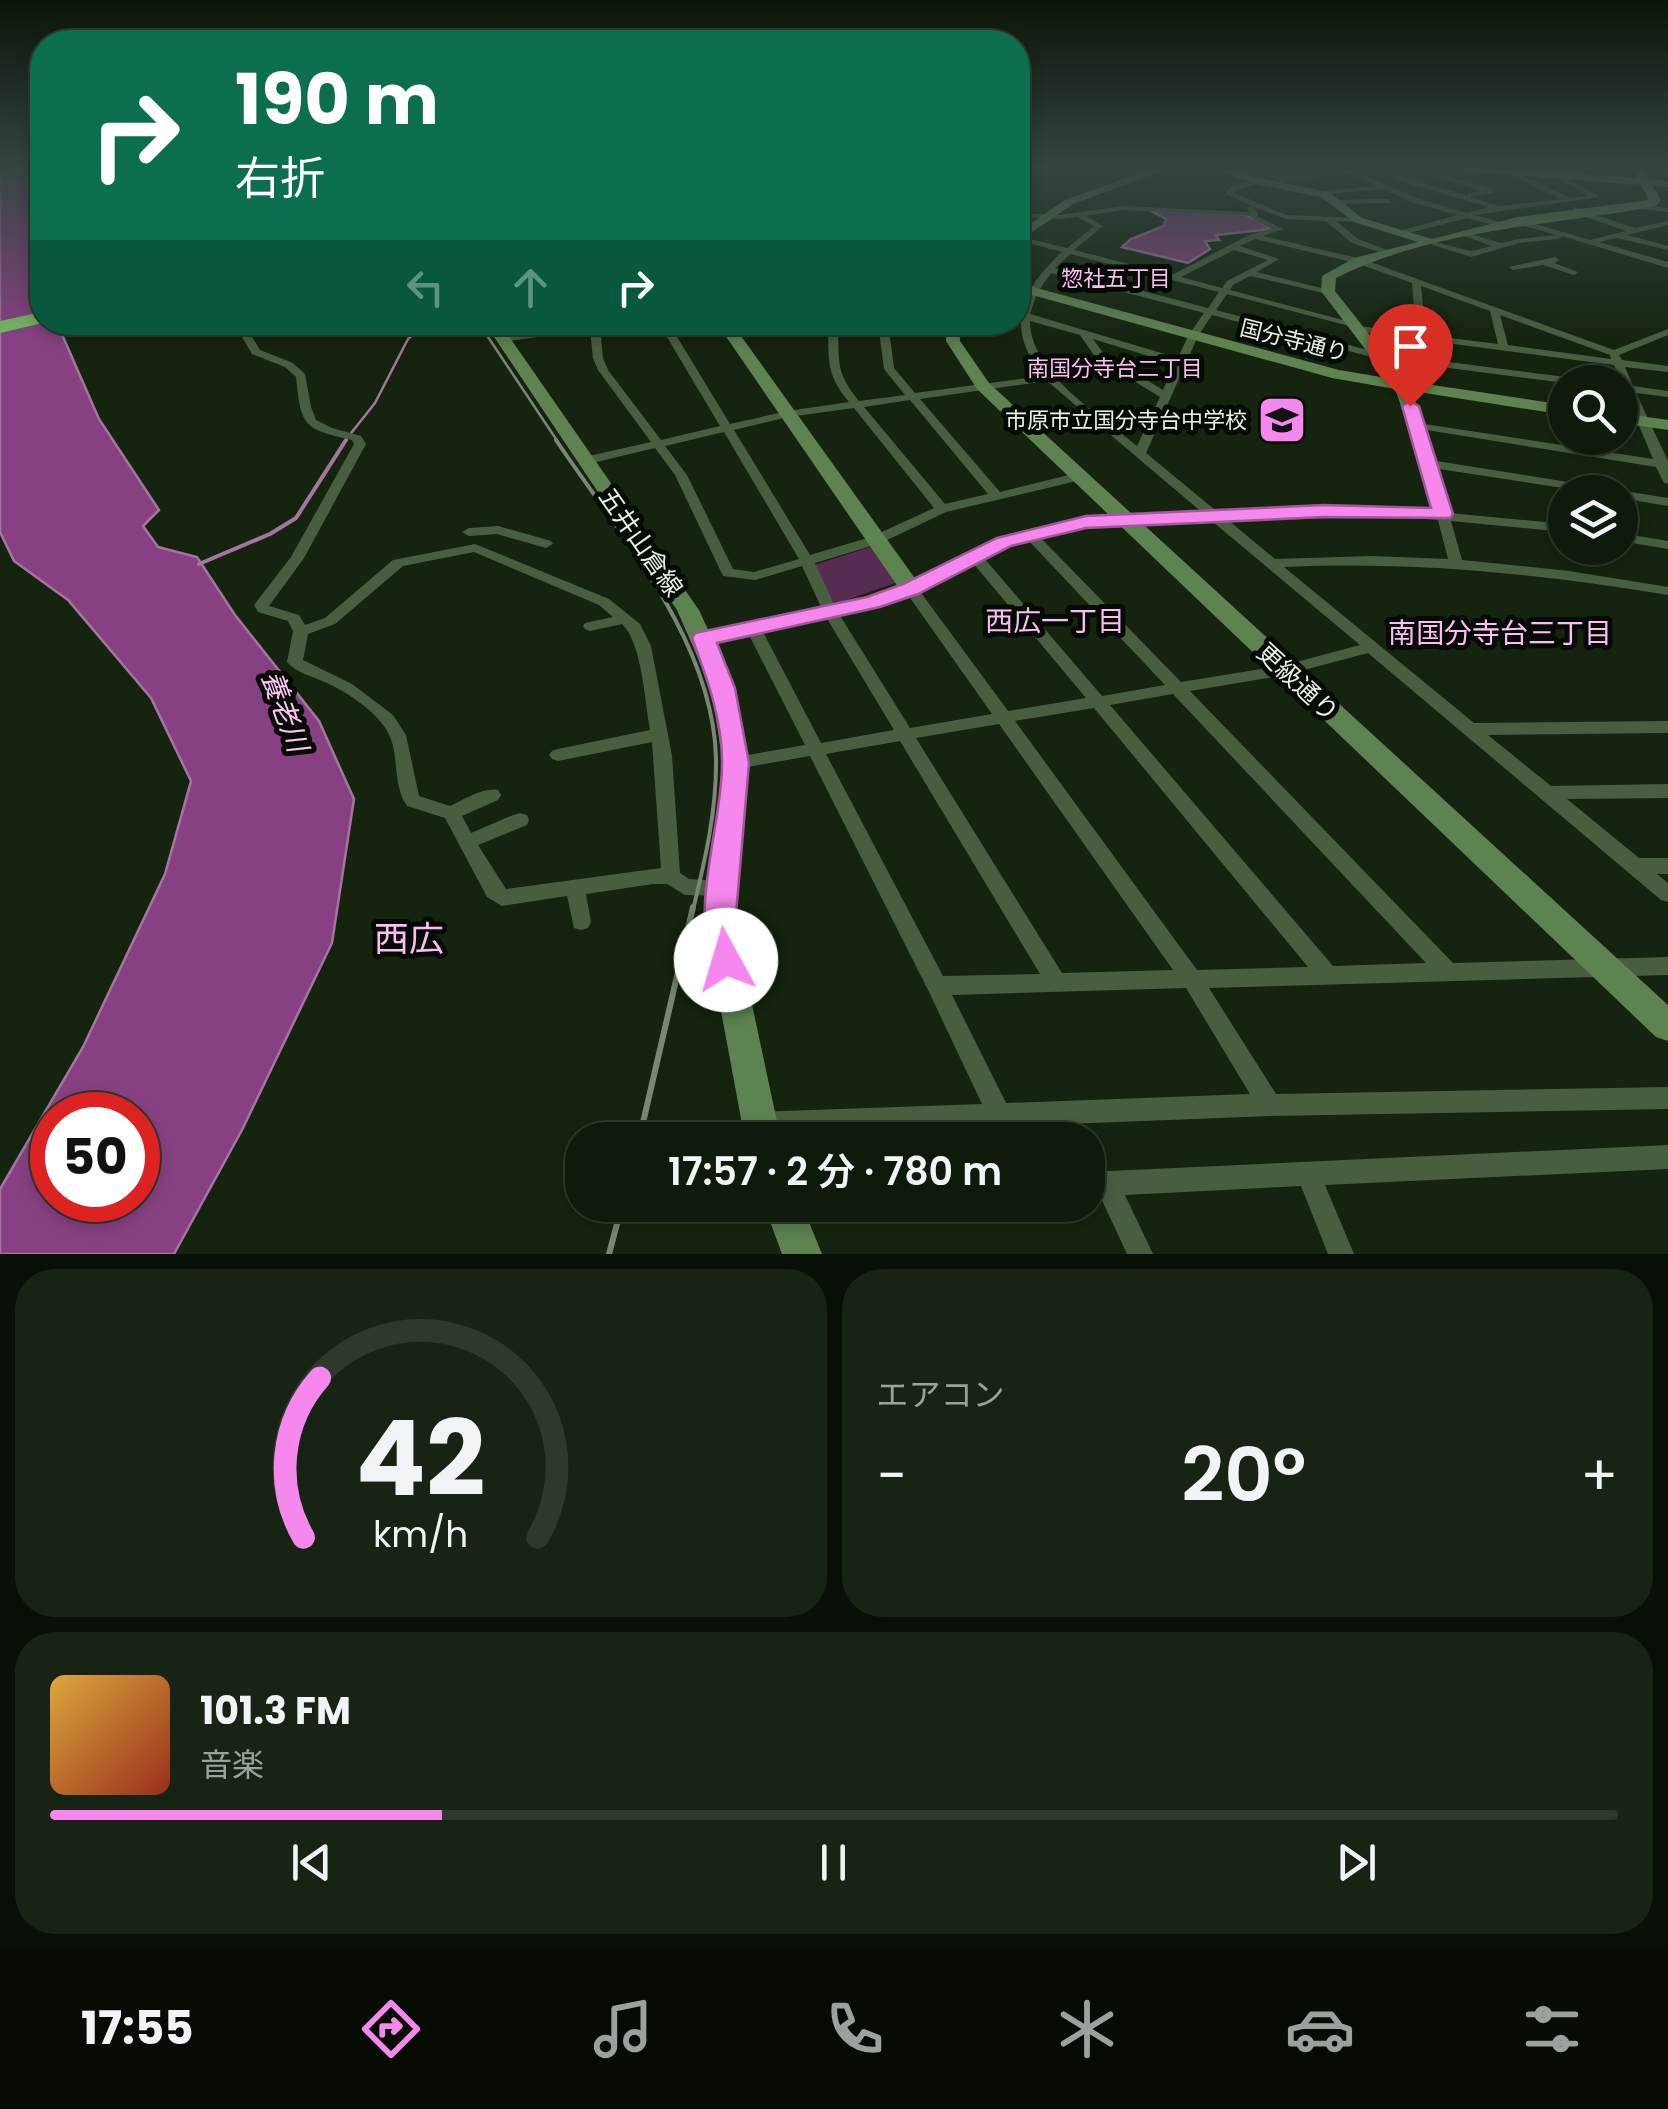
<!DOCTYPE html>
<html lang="ja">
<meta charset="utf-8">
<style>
body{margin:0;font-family:Poppins,"Noto Sans JP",sans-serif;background:#182413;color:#f1f3f6;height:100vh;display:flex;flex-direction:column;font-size:38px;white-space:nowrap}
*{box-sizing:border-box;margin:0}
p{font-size:32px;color:#9ba19c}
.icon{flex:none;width:55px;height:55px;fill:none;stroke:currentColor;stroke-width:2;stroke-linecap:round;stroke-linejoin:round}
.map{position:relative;height:1254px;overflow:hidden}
.drawer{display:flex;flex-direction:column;gap:15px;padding:15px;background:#080f06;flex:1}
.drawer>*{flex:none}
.banner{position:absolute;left:30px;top:30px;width:1000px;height:305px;border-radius:40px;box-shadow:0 5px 15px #0003,0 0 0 2px #2f392b;background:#0b6e4f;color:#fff;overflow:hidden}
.fabs{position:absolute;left:1548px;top:365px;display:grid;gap:20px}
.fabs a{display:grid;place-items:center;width:90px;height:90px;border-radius:50%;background:#0f1b0a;box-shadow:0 5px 15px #0003,0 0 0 2px #2f392b;font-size:50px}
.speed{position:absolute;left:30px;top:1092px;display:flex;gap:20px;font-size:50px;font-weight:700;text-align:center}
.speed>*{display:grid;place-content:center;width:130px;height:130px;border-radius:50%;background:#0f1b0a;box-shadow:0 5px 15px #0003,0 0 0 2px #2f392b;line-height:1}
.speed .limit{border:15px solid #d22;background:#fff;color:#111}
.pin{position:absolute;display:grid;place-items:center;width:85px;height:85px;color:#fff;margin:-102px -42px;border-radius:50% 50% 50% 0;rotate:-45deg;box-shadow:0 0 10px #0007}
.pin .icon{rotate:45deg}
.me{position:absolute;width:110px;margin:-55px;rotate:354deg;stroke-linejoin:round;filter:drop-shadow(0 0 8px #0008)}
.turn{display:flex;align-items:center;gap:35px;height:210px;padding:0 40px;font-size:45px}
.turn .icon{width:130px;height:130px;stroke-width:2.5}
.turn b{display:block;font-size:70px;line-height:85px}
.lanes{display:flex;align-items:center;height:95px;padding:0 40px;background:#0003;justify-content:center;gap:50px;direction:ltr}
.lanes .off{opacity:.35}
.big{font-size:75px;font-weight:600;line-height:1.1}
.drawer .tile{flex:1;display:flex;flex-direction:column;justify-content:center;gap:15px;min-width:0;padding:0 35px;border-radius:40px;background:#182413}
.drawer .dial{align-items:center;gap:0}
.dial svg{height:260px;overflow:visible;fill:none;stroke:#2f392b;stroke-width:7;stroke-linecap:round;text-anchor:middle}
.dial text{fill:#f1f3f6;stroke:none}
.song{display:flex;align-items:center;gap:30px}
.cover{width:120px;height:120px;border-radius:15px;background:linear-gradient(135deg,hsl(40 70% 55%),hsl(10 70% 35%))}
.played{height:10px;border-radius:5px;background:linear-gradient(90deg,#f688ed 25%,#2f392b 25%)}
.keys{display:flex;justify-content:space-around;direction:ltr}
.heat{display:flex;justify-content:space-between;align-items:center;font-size:55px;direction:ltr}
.drawer .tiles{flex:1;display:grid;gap:15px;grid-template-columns:1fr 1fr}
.tile:last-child{grid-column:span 2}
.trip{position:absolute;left:565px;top:1122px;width:540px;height:100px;border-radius:40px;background:#0f1b0a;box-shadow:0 5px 15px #0003,0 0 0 2px #2f392b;font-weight:600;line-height:100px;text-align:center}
.tabs{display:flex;height:160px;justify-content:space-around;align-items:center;background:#060b04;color:#9ba19c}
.tabs .icon{width:70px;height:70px}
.tabs .on{color:#f688ed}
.tabs b{font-size:45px;color:#f1f3f6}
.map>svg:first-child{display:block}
.green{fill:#572c53}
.water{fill:#874182;stroke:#a4769f;stroke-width:2.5;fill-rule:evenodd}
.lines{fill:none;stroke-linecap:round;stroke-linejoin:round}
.stream-far1{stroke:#a4769f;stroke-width:2.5}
.stream{stroke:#a4769f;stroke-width:4}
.street{fill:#475f3f;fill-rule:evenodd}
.secondary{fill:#5d8350;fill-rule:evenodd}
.highway{fill:#7cb867;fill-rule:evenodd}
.rail-far2{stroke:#7a8775;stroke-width:2.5}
.rail-far1{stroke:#7a8775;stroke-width:4}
.rail{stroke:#7a8775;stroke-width:6}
.route{fill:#f688ed;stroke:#a0589a;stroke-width:2.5}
.labels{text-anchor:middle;stroke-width:10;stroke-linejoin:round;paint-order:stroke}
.far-neighbourhood-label{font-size:22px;fill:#fbbdf3;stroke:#050b04}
.far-street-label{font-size:22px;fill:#e8f3e4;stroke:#050b04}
.far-poi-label{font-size:22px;fill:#e8f3e4;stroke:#050b04;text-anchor:end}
.street-label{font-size:25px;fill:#e8f3e4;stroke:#050b04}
.neighbourhood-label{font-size:28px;fill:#fbbdf3;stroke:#050b04}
.water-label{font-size:28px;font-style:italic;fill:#ffc4f8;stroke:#050b04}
.near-quarter-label{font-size:35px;fill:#fbbdf3;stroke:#050b04}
</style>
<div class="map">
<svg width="1668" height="1254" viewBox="0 0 1668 1254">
<rect width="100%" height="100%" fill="#14240e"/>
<!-- green -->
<path class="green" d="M873,546L898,582L835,604L811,566Z"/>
<!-- water -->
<path class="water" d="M0,167H21L29,174C32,197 31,258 42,273V322L57,323L99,419L159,510L143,526L158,547L197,557L235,615L319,721L354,799L332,943L242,1130L174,1254H0V1189L83,1047L165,874L191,781L151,698L68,600L14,561L0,532ZM52,1115H138V1200H52Z
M1149,210L1246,215L1271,229L1216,235L1219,240L1205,241L1210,249L1188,263L1122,247L1131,239L1164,226L1166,219Z"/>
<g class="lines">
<!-- stream-far1 -->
<path class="stream-far1" d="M344,442L375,403L408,339L427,322"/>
<!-- stream -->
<path class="stream" d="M199,564L270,534L296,518L346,440"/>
<!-- street -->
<path class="street" d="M1251,167L1281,176H1310L1314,178L1290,180L1278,187L1274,185L1281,181L1252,169Z
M1325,167L1354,171L1417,198L1467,213L1488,207L1399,181L1373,167H1381L1405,177L1468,196V193L1481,191L1433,175L1437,173L1493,189V193L1470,197L1499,206L1561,199L1495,167H1503L1571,198L1588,196L1540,167H1548L1600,197L1475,215L1503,223V227H1500L1467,218L1401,235H1398V231L1458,215L1411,202L1384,189L1319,195L1322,191L1376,186L1350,174Z
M1600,167L1668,169V173L1603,169Z
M1256,179L1259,183L1237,190L1234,193L1287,215L1361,218V222H1358L1336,221L1358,239L1395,253L1391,256L1352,243L1326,221L1286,219L1254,207L1259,217L1283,229L1263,236L1362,259L1614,350L1668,329V335L1619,355L1622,360L1668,366V372L1625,367L1633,386L1668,391V397L1636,393L1668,461V484L1664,483L1656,467L1414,428V424L1418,423L1653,459L1625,392L1620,391L1622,385L1614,365L1355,331L1353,329L1358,326L1416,333L1412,283L1356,263L1255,239L1240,246L1279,259L1257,272L1333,291L1328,294L1250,276L1233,285L1230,290L1358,324L1353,327L1227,294L1216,310L1379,353L1581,379L1586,382L1565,383L1379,359L1212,315L1198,336L1146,453L1220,514L1395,508L1438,512L1443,510L1449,513L1565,524V532L1451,521L1462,560L1569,571L1668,587V595C1541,574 1414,561 1284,567L1474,723L1668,721V733L1488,735L1551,786L1668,784V798L1567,799L1639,858H1668V874H1657L1668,883V902L1661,900L1368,653L1285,675L1190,691L1453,963L1668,957V975L1209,988L1276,1094L1668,1087V1109L1270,1116L758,1136L750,1132L746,1124L750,1116L758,1112L982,1104L929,992L810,756L736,769L730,767L727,763L730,759L736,757L805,745L748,633L703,643L695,638L703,633L822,609L802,566L755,580L723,576L675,475L655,448L584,465L580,464V458L651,442L598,370L593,358L590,330L501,342L496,339L501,336L589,322H627L600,328L603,358L608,370L661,440L720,426L658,322H668L730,424L788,411L849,402C826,374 829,362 828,328L777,325L773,322L879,325L878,322H888L894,368L915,393L1042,376C1029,357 1020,341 1021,318L1018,315C1022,308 1024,300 1029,292C1037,277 1050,263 1062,252L1018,240V236L1067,248L1094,226L1077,217L1060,219L1018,217V213L1060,215L1122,206L1249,212L1247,208L1252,206L1225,194L1231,186ZM1122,210L1251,216L1253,220L1272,229L1251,234L1172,275L1074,250L1103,226L1086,216ZM1234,250L1268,260L1227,281L1222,288L1181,277ZM1070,254L1219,292L1208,308L1055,268ZM1051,273L1204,313L1188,336L1178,358L1030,314L1037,293ZM1421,286L1490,311L1498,344L1426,335ZM1500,315L1610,355L1611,359L1508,345ZM1030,321L1080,335L1096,358L1160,397L1137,446C1100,415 1030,373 1030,321ZM838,328L879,331L884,369L905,395L859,401C836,373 839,363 838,328ZM1093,339L1175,364L1163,390L1104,354ZM1047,381L1204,514L1086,518L1025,531L969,552L906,586L868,599L835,606L815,563L881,543L946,512L1085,479V473L1081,472L1000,492L920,399ZM910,400L988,494L945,504L864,407ZM854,408L934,508L871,537L810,555L734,430L788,417ZM724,432L799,559L754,572L733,569L687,475L665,446ZM1395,516L1438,520L1448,559L1372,556L1275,559L1229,521ZM1213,522L1360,645L1285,665L1181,682L1040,537L1086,526ZM1028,540L1165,685L1102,696L984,558L1009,545ZM973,563L1086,698L1008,711L919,590ZM908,595L992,714L910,728L839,614L877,606ZM826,617L894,730L821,743L762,630ZM1173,694L1426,963L1333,966L1110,705ZM1094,708L1308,967L1197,970L1015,721ZM999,724L1173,970L1062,973L916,738ZM900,741L1040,974L943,976L826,754ZM1186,988L1250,1094L1006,1103L952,995Z
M1388,199L1391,203L1336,204L1332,202L1336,200Z
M1640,205L1668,208V212L1640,209Z
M1575,208L1635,228L1668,221V225L1627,235L1668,246V250L1617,238L1599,242L1668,262V268L1562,236L1558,239L1519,243L1471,257L1427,243L1431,241L1471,251L1492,246L1464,236V232L1501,243L1519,239L1556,235L1515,223V219H1518L1590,240L1626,231L1572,212Z
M1555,257L1559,260L1554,263L1578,272L1574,275L1543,265L1513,270L1509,267Z
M233,322H243L260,350L293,363L305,374L311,407L316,420L332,428L361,436L366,444L304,558L269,606L299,615L305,625L325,618L393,560L475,544L609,599L640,624L651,646L672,756L680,873L689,879L730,882L733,888L730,894L723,896L685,895L667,884H653L586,894L591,922L588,928L581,930L574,928L567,896L502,906L487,897L445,818L407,806C391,783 401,752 386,729C373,709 344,690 322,681C309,675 297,673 287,662L293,631L288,621L258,612L254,605L291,557L354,444L352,440C304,429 301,427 296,377L285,367L252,354ZM474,552L599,605L613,617L585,623L583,626L585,629L590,631L622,624C642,642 645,703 650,730L558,749L552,751L549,755L552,759L558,761L652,742L661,868L506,889L478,845L527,825L529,820L527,815L520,813L513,815L471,833L462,816L498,800L501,795L498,790C483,787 464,800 450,806L419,796L406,735L393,715L352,684L303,660L308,634L335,624L403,566Z
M1430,460L1668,498V506L1620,498V492H1589L1426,467L1424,464Z
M498,526L551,541L553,544L546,548L497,534L469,536L462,532L469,528Z
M1620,533L1668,541V549L1620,541Z
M1668,1145V1169L1325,1185L1354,1254H1328L1301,1186L1125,1195L1153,1254H1127L1100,1196H1088V1172Z"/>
<!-- secondary -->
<path class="secondary" d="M1157,167H1173L1073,204L1018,242V232L1065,200Z
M1210,167H1224L1258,178L1329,192L1362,218L1432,239L1518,217L1649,200L1641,185L1452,170L1447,167L1638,178L1632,167H1642L1649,179L1668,181V187L1653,186L1661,200L1656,206C1551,226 1433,229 1336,278L1335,291L1406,381L1565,405V415L1412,391L1453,514L1443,520L1433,514L1421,464L1395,389L1332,378L1018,291V283L1339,370L1387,378L1321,291L1322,276L1354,258L1418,242L1354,222L1321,197L1252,183Z
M484,322H499L699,610L735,688L749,763L735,925L781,1140H745L705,925L723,763L711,688L677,610Z
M716,322H731L919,584L922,589L919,594H903Z
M945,322H959L960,341L989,383L1668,1005V1041L1656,1037L977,389L946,341Z
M1620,413L1668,420V430L1620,423Z
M764,1205H802L822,1254H782Z"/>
<!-- highway -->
<path class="highway" d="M42,312V322H47L0,333V321Z"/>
<!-- rail-far2 -->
<path class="rail-far2" d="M478,322L558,442"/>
<!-- rail-far1 -->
<path class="rail-far1" d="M556,440C619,534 713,640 716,758C717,810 705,860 693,910"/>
<!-- rail -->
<path class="rail" d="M639,1140L693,907
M609,1254L622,1205"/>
</g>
<!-- sky -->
<linearGradient id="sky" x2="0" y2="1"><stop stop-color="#0b1408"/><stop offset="0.49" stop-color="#344541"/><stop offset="1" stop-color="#344541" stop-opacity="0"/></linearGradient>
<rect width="1668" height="342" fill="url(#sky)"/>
<!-- route -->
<path class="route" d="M1410,401L1419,406L1453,514L1450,518L1324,517L1086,528L1011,546L918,594L880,607L717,643L735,688L749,763L735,926L742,960L737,970L726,974L715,970C688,914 722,825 722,765C723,721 707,678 692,638L695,633L867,597L903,584L997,538L1086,516L1324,505L1431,508L1402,406Z"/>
<!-- icons -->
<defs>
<g id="school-square" transform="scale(2.5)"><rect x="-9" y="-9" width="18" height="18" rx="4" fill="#f688ed" stroke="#050b04"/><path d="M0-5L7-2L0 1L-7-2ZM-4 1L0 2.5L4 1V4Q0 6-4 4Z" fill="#111"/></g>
</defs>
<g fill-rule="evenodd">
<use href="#school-square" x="1282" y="420"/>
</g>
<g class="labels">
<!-- far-neighbourhood labels -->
<g class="far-neighbourhood-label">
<text x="1116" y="286">惣社五丁目</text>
<text x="1115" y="376">南国分寺台二丁目</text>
</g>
<!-- far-street labels -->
<g class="far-street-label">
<text transform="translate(1294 340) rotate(14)" y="8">国分寺通り</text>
</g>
<!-- far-poi labels -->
<g class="far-poi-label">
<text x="1247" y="428">市原市立国分寺台中学校</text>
</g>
<!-- street labels -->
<g class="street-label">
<text transform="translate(641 542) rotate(55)" y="9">五井山倉線</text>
<text transform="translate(1298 682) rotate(43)" y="9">更級通り</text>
</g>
<!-- neighbourhood labels -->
<g class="neighbourhood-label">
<text x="1055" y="631">西広一丁目</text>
<text x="1500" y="643">南国分寺台三丁目</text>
</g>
<!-- water labels -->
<g class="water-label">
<text transform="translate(285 711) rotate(70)" y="10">養老川</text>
</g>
<!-- near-quarter labels -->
<g class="near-quarter-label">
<text x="409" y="951">西広</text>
</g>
</g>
</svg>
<div class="fabs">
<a><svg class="icon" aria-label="search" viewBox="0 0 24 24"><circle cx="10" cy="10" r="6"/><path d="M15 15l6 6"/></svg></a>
<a><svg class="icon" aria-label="layers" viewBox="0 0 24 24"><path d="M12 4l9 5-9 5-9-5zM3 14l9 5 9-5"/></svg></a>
</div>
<div class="speed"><div class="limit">50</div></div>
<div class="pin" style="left:1410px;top:406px;background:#d93025"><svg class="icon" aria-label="arrive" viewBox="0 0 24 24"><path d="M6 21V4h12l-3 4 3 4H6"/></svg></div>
<svg class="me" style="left:726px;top:960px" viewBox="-20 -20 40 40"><circle r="19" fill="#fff"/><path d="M0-13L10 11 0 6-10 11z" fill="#f688ed"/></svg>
<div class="trip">17:57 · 2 分 · 780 m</div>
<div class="banner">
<div class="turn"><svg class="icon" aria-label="right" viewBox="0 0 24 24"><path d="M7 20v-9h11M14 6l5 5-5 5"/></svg><div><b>190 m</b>右折</div></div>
<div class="lanes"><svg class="icon off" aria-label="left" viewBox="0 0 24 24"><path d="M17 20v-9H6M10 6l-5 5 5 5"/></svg><svg class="icon off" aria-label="ahead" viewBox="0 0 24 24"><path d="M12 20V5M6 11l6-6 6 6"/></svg><svg class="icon" aria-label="right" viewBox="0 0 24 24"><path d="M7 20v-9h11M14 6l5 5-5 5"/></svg></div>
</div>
</div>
<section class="drawer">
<div class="tiles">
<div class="tile dial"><svg viewBox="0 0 100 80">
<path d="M14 69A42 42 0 1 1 86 69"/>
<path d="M14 69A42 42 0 0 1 19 20" stroke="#f688ed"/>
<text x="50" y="56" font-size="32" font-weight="700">42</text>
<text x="50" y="72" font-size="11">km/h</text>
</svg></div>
<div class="tile"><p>エアコン</p>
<div class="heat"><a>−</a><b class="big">20°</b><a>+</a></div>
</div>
<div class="tile">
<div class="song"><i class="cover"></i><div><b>101.3 FM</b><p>音楽</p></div></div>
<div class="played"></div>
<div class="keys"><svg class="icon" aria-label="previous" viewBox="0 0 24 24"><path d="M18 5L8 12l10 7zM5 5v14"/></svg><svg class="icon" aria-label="pause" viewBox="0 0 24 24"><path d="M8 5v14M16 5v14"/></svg><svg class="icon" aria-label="next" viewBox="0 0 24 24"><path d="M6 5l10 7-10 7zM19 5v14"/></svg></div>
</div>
</div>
</section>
<nav class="tabs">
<b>17:55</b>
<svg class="icon on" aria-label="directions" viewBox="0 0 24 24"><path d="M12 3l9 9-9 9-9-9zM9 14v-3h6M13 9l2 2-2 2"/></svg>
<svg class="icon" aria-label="music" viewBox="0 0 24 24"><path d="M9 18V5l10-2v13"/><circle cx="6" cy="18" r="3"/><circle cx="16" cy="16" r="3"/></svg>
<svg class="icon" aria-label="phone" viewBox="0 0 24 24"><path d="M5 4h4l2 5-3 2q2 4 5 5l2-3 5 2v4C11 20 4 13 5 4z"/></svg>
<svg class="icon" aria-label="climate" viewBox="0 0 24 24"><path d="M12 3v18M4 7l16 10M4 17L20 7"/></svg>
<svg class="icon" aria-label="car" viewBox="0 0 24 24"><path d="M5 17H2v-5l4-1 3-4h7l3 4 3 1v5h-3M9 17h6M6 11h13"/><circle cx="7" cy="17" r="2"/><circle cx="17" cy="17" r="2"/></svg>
<svg class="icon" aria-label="filters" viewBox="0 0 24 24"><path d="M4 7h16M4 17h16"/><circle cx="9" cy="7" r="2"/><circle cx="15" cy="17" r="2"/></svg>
</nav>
